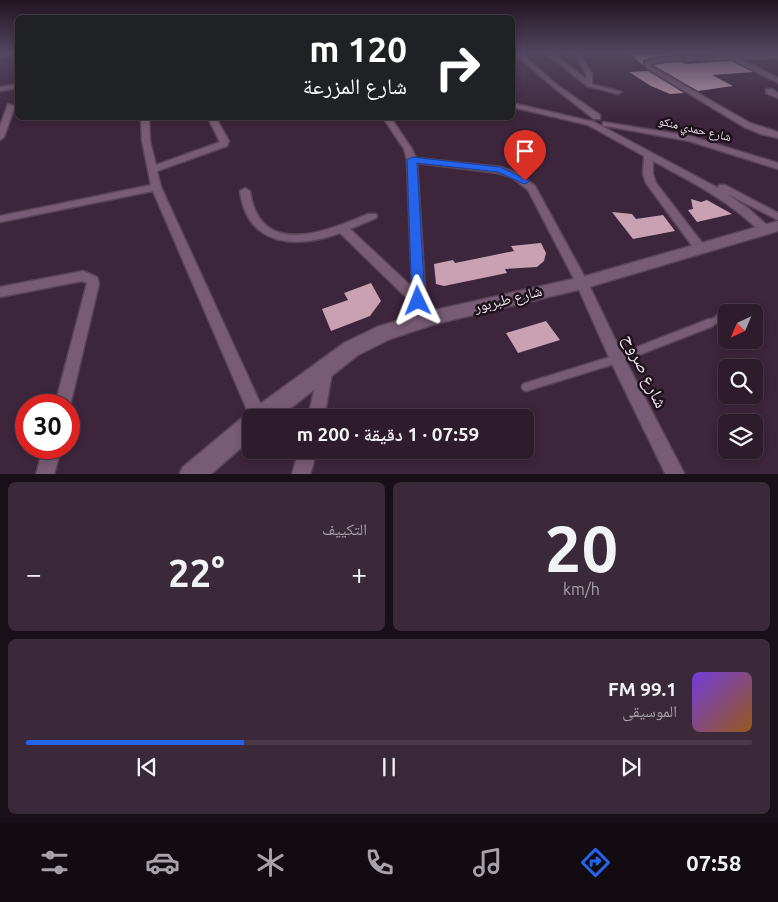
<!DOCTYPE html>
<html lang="ar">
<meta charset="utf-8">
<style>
body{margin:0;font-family:Ubuntu,"Noto Naskh Arabic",sans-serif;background:#3a2938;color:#f1f3f6;direction:rtl;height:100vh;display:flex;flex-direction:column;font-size:19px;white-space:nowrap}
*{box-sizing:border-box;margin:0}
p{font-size:16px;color:#a7a1a9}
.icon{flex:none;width:28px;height:28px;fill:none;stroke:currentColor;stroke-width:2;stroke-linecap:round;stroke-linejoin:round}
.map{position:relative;height:474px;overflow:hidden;direction:ltr}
.drawer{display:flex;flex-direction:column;gap:8px;padding:8px;background:#190f18;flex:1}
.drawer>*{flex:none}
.top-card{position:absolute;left:15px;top:15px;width:500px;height:105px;border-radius:8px;box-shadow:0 2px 8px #0003,0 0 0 1px #493a48;direction:rtl;background:#202124;color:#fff;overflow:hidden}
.needle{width:32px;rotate:224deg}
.fabs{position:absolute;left:718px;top:304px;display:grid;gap:10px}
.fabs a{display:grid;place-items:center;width:45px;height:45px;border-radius:8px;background:#2e1c2c;box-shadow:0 2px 8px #0003,0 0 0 1px #493a48;font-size:25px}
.speed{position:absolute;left:15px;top:394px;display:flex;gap:10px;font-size:25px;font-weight:700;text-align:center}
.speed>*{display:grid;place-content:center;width:65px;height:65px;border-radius:50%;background:#2e1c2c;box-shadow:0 2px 8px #0003,0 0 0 1px #493a48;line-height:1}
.speed .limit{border:8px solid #d22;background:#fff;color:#111}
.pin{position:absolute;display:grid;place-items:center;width:42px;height:42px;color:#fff;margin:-51px -21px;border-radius:50% 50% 50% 0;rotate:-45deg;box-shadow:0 0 5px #0007}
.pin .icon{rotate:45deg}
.me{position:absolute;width:55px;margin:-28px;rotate:358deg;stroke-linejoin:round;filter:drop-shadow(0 0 4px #0008)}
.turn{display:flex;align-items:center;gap:18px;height:105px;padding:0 25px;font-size:22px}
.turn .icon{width:65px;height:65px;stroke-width:2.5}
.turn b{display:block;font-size:35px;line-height:42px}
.big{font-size:38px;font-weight:600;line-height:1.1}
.drawer .card{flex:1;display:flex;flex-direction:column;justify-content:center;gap:8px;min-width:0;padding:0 18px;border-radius:8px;background:#3a2938}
.drawer .dial{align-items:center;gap:0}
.dial b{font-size:65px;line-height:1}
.song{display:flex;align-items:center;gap:15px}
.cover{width:60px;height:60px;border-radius:8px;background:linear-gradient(135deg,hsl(260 70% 55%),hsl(30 70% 35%))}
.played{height:5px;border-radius:2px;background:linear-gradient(90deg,#2563eb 30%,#493a48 30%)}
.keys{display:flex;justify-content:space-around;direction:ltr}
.heat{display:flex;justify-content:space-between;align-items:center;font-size:28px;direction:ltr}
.drawer .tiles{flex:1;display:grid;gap:8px;grid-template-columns:1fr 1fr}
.card:last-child{grid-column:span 2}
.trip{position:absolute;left:242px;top:409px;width:292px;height:50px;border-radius:8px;background:#2e1c2c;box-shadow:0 2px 8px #0003,0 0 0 1px #493a48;font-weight:600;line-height:50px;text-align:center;direction:rtl}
.tab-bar{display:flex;height:80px;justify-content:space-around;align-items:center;background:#120b12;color:#a7a1a9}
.tab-bar .icon{width:35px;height:35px}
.tab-bar .active{color:#2563eb}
.tab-bar b{font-size:22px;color:#f1f3f6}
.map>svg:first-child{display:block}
.building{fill:#c8a1b3}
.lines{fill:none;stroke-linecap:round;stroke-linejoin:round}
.lane-far1-casing{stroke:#594457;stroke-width:9}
.lane-casing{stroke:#594457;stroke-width:11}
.street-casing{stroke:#594457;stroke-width:3}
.secondary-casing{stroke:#594457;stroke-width:3}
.lane-far1{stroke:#785c75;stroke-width:6}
.lane{stroke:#785c75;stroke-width:8}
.street{fill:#785c75;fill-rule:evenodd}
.secondary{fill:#785c75;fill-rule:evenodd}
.route{fill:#2563eb;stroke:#184099}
.labels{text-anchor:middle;stroke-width:5;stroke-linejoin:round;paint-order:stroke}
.far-street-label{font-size:12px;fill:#f1e1ef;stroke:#1d121c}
.street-label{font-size:15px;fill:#f1e1ef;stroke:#1d121c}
.near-street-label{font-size:18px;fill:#f1e1ef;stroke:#1d121c}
</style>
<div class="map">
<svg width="778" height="475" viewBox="0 0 778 475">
<rect width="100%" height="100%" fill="#3d253b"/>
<!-- building -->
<path class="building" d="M628,53H668L671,55L649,58L643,61V65Z
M731,61L753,72L712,75L733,86L698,91L653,65L666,63L682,62L685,64Z
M648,71L684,93L670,94L651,86L629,72Z
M691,199L701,202L707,200L732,214L697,222L688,210L693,209Z
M612,212L632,214L636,219L663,215L675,231L633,239Z
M541,243L546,253L544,261L537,267L505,269L507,273L444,286L436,284L434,264L453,260L455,263L514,251L511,246Z
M371,283L381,301L370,316L331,331L322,309L348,300L344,293Z
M546,321L560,340L518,353L506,333Z"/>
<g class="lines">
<!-- lane-far1 casing -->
<g class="lane-far1-casing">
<path id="lane-far1" d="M707,324L717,320L727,308"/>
</g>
<!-- lane casing -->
<g class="lane-casing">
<path id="lane" d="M526,387L617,359L710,323"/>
</g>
<!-- street casing -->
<g class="street-casing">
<path id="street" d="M0,53H13L0,57Z
M514,53H521L556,84L600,115V119H594L552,86Z
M546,53H553L586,79V74L574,53H580L592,74V84L622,92L618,94L587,86Z
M778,54L777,58L740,59L778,78V83L731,59L666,61L651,64L652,67L750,123L778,132V138L761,134L744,127L648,69L644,63L649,60L666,57Z
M18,84V88L0,91V87Z
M766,89H772L778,93V98L766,93Z
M512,103L594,122L718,188L719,185H725L778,213V220L727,194L749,209L771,229L769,232H761C726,199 694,183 653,161V174L656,183L706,248L700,252L696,251L646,183L643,174L644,156L588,125L512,107Z
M8,104L15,106L4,137L0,140V126Z
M141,118H149L150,141L156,165L220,142L208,118H216L229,141L227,146L157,171L161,187L267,418H251V419L153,191L0,222V216L151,185L142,141Z
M383,118H391L412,149L416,158L500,167L519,174L535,186L588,283L622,354L685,475H666L612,364L576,283L528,190L513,178L498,173L417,163L427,322L425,326L420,328L415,326L413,322V304L340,233C297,249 247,247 240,191L245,188L250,191C260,260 327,231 368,214H376L377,216L376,218L350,229L412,287L407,160L404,149Z
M603,122L690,136L778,163V169L689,141L606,126H603Z
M83,271L97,277L99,284L69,410V405H55L87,283L82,281L0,297V287Z
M326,361L331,363L333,368L324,418H308L319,368L321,363Z
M43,448H61L54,475H36Z
M299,450H317L310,475H292Z"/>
</g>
<!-- secondary casing -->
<g class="secondary-casing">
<path id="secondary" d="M767,53H778V58Z
M778,221V231L582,289L435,324L390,339L358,355L278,418H251V439L210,475H179L183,467L243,417L251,414L252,410L344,343L377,327L435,310L582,277Z"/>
</g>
<!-- lane-far1 -->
<use href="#lane-far1" class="lane-far1"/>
<!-- lane -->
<use href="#lane" class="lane"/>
<!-- street -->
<use href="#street" class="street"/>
<!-- secondary -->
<use href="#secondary" class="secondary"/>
</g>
<!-- sky -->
<linearGradient id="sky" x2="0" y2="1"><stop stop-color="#221420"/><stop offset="0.44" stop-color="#514660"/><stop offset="1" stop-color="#514660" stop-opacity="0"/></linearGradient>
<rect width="778" height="120" fill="url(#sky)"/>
<!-- route -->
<path class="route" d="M412,157L500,167L530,181L525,184L522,183L498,172L417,163L425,301L423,304L418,306L413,304L412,301L407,160Z"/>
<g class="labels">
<!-- far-street labels -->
<g class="far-street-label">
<text transform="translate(695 129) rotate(13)" y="4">شارع حمدي منكو</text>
</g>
<!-- street labels -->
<g class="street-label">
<text transform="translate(508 299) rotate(-14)" y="5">شارع طبربور</text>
</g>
<!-- near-street labels -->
<g class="near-street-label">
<text transform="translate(645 371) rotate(64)" y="6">شارع صروح</text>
</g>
</g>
</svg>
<div class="fabs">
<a><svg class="needle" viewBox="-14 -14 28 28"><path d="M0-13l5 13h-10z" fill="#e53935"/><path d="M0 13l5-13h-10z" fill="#a7a1a9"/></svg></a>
<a><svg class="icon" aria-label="search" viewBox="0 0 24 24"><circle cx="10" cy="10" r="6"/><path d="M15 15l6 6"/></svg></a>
<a><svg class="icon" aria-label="layers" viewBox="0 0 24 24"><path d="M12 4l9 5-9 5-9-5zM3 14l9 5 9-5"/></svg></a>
</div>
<div class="speed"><div class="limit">30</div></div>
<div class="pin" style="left:525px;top:181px;background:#d93025"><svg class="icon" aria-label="arrive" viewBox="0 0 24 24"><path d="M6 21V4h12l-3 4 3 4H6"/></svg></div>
<svg class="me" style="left:418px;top:301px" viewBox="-20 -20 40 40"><path d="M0-17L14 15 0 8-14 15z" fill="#2563eb" stroke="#fff" stroke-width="4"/></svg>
<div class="trip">07:59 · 1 دقيقة · 200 m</div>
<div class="top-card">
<div class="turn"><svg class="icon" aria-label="right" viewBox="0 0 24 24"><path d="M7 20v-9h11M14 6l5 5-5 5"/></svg><div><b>120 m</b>شارع المزرعة</div></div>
</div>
</div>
<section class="drawer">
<div class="tiles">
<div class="card dial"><b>20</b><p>km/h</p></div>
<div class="card"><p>التكييف</p>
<div class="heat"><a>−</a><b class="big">22°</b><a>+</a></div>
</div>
<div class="card">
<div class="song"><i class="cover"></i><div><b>99.1 FM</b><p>الموسيقى</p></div></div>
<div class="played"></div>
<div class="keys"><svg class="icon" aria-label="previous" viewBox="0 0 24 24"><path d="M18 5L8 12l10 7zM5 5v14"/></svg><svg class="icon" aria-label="pause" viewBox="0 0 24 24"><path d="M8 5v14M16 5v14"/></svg><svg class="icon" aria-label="next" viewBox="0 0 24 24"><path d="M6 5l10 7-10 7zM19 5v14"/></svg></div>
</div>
</div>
</section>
<nav class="tab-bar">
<b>07:58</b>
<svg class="icon active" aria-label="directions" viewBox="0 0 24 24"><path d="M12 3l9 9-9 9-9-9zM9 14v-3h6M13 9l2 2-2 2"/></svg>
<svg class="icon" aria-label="music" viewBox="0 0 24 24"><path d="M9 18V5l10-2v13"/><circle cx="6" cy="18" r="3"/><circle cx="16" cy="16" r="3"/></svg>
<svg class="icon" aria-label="phone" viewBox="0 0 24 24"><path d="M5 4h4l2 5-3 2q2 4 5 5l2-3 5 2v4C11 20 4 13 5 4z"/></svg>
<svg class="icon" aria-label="climate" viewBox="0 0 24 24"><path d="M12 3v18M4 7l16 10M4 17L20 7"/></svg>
<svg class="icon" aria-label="car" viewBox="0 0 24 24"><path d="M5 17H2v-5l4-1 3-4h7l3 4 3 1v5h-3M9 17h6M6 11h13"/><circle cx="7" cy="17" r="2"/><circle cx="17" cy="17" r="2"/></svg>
<svg class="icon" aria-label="filters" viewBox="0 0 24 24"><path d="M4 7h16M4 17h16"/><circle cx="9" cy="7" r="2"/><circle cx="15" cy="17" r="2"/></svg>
</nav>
